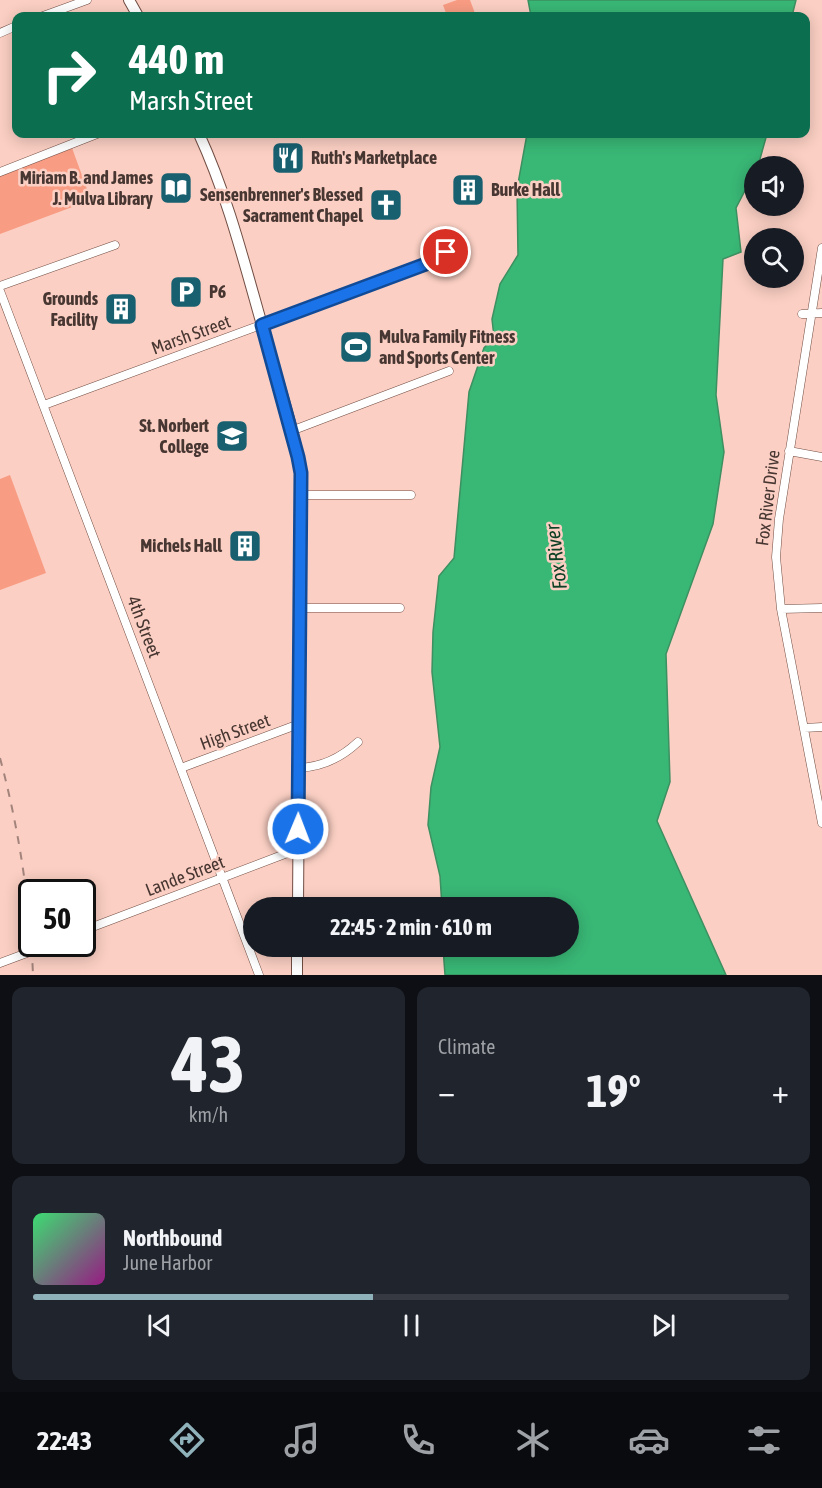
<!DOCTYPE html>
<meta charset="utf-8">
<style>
body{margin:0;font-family:"Asap Condensed",sans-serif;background:#20242c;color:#f1f3f6;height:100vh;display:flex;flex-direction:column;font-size:22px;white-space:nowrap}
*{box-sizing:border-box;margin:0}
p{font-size:20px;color:#9ea1a6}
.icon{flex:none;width:33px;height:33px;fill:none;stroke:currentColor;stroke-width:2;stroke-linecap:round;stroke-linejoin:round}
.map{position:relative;height:975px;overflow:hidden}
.drawer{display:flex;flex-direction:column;gap:12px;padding:12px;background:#0d0f14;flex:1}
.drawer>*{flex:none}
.banner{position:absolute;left:12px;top:12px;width:798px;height:126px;border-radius:12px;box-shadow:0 3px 15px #0003;background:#0b6e4f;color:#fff;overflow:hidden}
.fabs{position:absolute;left:744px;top:156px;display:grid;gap:12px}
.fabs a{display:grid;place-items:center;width:60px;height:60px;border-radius:50%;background:#171b24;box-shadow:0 3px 15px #0003;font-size:30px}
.speed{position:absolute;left:18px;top:879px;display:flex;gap:12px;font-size:30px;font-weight:700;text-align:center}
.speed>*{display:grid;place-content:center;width:78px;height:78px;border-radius:50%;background:#171b24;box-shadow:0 3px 15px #0003;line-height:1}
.speed .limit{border:3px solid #111;border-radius:9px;background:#fff;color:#111}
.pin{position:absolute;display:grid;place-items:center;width:51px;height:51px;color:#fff;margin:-26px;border:3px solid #fff;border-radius:50%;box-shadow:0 2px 6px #0007}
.me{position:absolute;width:66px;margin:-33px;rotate:1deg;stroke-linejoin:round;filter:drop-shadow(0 0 4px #0008)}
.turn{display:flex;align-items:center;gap:21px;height:126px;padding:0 18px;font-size:27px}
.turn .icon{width:78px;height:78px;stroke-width:2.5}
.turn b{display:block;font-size:42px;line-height:51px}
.big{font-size:45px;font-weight:700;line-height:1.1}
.drawer .tile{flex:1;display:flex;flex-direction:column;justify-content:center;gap:9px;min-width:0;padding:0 21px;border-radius:12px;background:#20242c}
.drawer .dial{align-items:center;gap:0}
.dial b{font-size:78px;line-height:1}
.song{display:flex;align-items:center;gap:18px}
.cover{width:72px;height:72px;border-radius:9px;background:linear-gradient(135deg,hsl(140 70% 55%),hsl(310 70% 35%))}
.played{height:6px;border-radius:3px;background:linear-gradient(90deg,#8fb1ba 45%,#363941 45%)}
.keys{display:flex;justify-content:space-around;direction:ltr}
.heat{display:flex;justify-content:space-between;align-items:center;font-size:33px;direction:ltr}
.drawer .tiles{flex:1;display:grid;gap:12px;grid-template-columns:1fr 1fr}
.tile:last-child{grid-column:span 2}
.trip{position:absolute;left:243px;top:897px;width:336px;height:60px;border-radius:30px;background:#171b24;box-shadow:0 3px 15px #0003;font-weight:700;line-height:60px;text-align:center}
.menu{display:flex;height:96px;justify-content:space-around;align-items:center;background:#090b0e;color:#9ea1a6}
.menu .icon{width:42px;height:42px}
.menu .selected{color:#8fb1ba}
.menu b{font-size:27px;color:#f1f3f6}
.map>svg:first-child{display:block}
.green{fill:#f89c83}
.water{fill:#39b775;stroke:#3d9061;stroke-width:1.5}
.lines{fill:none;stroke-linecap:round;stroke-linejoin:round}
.minor-casing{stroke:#714d43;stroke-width:9}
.major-casing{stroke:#714d43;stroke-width:12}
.minor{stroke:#fff;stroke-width:8}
.major{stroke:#fff;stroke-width:10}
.rail{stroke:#a3847c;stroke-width:2;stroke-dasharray:8 8;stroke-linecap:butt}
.route-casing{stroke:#114b97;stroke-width:15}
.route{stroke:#1a73e8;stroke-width:10}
.labels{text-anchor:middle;stroke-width:5;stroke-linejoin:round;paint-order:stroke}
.poi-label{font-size:18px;font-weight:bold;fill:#473631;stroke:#fbcfc3;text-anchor:end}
.street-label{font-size:18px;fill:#473631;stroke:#fbcfc3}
.water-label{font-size:20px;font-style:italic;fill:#0d4025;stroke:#fbcfc3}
</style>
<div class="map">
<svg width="822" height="975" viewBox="0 0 822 975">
<rect width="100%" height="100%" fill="#fbcfc3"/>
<!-- green -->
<path class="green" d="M457,0H470L476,16H447L443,5Z
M72,148L91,200L0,234V176Z
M10,475L46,573L0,590V479Z"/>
<!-- water -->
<path class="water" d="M528,0H796L792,16H531Z
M527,134H767L758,166H754V173L736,208L741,252L723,259L716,395L724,452L713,524L666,654L670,782L657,821L726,975H445L443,947L568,946V908L442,907L440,876L428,825L431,787L440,747L432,672L433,632L439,576L454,558L469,392L484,348L494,337L492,319L500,284L518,255L517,189Z"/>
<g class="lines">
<!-- minor casing -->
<g class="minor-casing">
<path id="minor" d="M43,16L87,0
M0,33L16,26
M0,172L97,134
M822,248L779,519L776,557L781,609L822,823
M0,286L115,245
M0,291L259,975
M802,314L822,313
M44,405L442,258L446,252
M291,431L449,371
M789,451L822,457
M301,495H411
M300,608H400
M781,609L822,608
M804,728L822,727
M181,768L299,724
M299,768C321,767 342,757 358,742
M82,931L298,849
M0,963L51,944"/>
</g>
<!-- major casing -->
<g class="major-casing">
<path id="major" d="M129,0L138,16
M199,134C229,199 246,270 266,339C278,383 294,428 301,473L298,908
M297,975V946"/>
</g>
<!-- minor -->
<use href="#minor" class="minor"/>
<!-- major -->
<use href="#major" class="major"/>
<!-- rail -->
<path class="rail" d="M0,758C19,829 30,902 33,975"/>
</g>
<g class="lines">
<!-- route casing -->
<g class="route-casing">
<path id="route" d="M298,829L301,473L298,457L262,325L442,258L446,252"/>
</g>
<!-- route -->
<use href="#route" class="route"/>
</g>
<!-- icons -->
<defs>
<g id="restaurant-square" transform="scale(1.725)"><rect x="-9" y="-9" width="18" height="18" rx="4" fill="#186070" stroke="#fbcfc3"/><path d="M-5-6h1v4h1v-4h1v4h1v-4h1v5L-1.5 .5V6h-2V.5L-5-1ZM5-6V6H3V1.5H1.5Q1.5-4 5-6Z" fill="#fff"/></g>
<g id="library-square" transform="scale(1.725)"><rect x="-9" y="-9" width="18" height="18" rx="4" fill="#186070" stroke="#fbcfc3"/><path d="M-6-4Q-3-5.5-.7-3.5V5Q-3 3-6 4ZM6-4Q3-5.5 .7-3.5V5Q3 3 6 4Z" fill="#fff"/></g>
<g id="building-square" transform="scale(1.725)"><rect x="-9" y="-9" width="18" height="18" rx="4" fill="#186070" stroke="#fbcfc3"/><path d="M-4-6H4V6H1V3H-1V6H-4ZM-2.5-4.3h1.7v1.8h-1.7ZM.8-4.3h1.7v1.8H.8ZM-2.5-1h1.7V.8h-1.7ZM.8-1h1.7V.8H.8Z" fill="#fff"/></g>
<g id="church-square" transform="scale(1.725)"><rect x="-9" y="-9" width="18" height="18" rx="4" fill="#186070" stroke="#fbcfc3"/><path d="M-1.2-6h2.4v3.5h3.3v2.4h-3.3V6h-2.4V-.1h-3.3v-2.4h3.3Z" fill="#fff"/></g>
<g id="parking-square" transform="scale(1.725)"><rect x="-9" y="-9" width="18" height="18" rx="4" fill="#186070" stroke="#fbcfc3"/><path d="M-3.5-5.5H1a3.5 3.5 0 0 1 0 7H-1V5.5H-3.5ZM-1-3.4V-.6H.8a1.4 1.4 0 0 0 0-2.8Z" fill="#fff"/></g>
<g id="stadium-square" transform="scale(1.725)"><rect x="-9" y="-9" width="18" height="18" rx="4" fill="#186070" stroke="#fbcfc3"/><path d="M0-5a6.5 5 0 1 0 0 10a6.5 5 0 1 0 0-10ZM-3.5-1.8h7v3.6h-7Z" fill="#fff"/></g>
<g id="university-square" transform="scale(1.725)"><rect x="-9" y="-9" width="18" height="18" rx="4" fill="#186070" stroke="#fbcfc3"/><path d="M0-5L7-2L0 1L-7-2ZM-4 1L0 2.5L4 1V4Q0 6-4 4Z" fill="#fff"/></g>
</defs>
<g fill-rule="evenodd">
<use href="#restaurant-square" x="288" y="158"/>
<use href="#library-square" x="176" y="188"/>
<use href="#building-square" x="468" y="190"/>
<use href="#church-square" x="386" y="205"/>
<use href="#parking-square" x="186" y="292"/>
<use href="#building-square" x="121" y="309"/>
<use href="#stadium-square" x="356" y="347"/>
<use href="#university-square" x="232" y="436"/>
<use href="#building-square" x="245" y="546"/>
</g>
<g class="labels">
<!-- poi labels -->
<g class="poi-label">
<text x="311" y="164" text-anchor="start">Ruth's Marketplace</text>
<text x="153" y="184">Miriam B. and James<tspan x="153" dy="21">J. Mulva Library</tspan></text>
<text x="491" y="196" text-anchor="start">Burke Hall</text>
<text x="363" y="201">Sensenbrenner's Blessed<tspan x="363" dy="21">Sacrament Chapel</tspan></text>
<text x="209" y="298" text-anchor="start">P6</text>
<text x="98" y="305">Grounds<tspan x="98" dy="21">Facility</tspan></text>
<text x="379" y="343" text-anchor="start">Mulva Family Fitness<tspan x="379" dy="21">and Sports Center</tspan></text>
<text x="209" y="432">St. Norbert<tspan x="209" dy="21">College</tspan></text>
<text x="222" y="552">Michels Hall</text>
</g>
<!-- street labels -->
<g class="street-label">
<text transform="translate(191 335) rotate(-20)" y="6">Marsh Street</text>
<text transform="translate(768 498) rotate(-83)" y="6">Fox River Drive</text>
<text transform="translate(144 627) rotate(69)" y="6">4th Street</text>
<text transform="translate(235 732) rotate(-20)" y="6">High Street</text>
<text transform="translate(185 876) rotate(-21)" y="6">Lande Street</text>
</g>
<!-- water labels -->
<g class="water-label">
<text transform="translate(556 557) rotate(-97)" y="7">Fox River</text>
</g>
</g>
</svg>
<div class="fabs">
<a><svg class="icon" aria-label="sound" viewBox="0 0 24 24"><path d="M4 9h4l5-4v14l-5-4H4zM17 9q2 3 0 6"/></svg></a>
<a><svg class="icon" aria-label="search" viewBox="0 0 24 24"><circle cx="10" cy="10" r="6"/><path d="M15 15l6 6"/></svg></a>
</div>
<div class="speed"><div class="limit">50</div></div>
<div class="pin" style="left:446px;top:252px;background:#d93025"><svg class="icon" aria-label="arrive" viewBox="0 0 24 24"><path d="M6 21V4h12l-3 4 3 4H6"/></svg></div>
<svg class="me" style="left:298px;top:829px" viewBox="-20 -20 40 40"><circle r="17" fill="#1a73e8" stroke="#fff" stroke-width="3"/><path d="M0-11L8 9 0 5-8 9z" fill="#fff"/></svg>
<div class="trip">22:45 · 2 min · 610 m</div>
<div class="banner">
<div class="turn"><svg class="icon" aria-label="right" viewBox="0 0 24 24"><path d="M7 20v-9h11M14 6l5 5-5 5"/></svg><div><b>440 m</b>Marsh Street</div></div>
</div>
</div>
<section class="drawer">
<div class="tiles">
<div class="tile dial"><b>43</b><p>km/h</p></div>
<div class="tile"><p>Climate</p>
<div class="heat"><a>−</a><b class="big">19°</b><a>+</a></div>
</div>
<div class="tile">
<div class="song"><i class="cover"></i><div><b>Northbound</b><p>June Harbor</p></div></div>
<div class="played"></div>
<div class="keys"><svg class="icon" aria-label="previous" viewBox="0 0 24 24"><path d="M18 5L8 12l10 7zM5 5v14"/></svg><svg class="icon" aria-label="pause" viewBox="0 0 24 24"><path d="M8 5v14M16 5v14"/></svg><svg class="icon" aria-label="next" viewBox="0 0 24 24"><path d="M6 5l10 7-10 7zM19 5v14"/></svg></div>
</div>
</div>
</section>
<nav class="menu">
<b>22:43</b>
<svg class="icon selected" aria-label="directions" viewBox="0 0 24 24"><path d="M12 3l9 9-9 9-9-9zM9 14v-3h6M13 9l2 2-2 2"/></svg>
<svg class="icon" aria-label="music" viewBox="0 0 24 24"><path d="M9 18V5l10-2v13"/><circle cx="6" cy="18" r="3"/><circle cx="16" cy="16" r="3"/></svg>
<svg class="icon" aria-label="phone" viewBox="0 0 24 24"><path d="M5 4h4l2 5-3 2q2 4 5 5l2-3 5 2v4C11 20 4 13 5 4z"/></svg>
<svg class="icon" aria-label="climate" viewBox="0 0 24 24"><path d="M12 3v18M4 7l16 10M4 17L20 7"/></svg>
<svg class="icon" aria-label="car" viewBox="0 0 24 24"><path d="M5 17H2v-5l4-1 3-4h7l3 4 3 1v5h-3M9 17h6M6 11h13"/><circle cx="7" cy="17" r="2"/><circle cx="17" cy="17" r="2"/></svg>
<svg class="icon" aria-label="filters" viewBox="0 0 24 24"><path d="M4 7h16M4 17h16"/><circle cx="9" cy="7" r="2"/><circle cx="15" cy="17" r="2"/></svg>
</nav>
